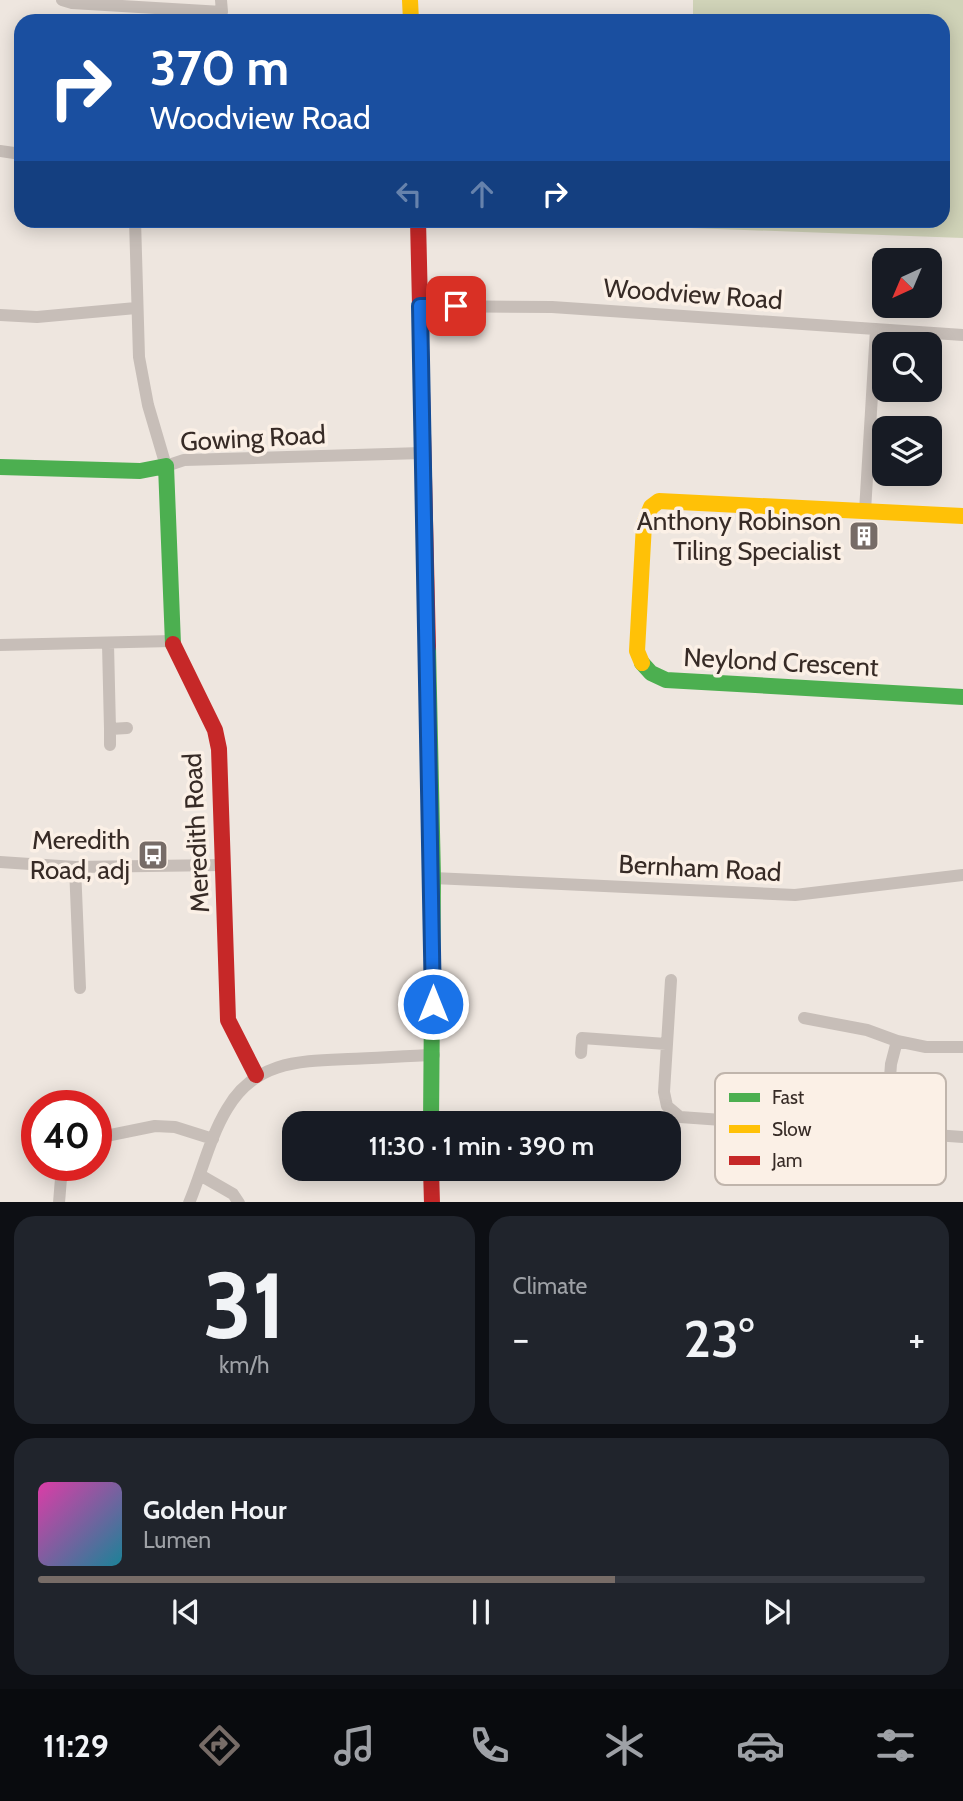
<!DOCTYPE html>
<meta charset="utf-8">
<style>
body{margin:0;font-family:Cabin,sans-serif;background:#20242c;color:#f1f3f6;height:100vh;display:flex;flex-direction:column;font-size:26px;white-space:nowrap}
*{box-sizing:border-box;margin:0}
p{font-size:23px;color:#9ea1a6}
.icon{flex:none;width:38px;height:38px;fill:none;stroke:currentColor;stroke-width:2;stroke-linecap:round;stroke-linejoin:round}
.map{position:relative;height:1202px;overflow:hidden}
.sheet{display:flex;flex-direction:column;gap:14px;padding:14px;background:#0d0f14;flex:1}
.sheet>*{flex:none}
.hud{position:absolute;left:14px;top:14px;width:936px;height:214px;border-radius:21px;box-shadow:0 4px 18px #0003;background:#1a4fa0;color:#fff;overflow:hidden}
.needle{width:46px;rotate:224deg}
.controls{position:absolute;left:872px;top:248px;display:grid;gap:14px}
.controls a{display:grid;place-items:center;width:70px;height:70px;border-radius:14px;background:#171b24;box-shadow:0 4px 18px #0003;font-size:35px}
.speed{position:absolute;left:21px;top:1090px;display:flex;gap:14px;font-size:35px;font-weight:700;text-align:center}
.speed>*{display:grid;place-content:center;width:91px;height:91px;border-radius:50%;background:#171b24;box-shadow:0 4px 18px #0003;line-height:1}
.speed .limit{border:10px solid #d22;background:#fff;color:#111}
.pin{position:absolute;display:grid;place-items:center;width:60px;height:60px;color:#fff;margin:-30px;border-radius:14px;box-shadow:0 4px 10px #0006}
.me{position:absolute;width:77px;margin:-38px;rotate:0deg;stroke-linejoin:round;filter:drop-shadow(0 0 5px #0008)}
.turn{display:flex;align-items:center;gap:24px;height:147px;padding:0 21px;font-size:32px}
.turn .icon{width:91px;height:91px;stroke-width:2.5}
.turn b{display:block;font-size:49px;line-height:60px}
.lanes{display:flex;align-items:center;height:66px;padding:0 21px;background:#0003;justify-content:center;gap:35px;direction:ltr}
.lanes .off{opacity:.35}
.big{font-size:52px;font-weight:600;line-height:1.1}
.sheet .card{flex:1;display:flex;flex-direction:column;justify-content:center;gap:10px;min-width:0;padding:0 24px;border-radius:21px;background:#20242c}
.sheet .dial{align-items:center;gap:0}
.dial b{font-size:91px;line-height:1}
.song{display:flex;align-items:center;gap:21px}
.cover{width:84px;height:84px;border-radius:10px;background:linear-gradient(135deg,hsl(320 70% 55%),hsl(190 70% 35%))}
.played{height:7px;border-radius:4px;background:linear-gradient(90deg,#776c67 65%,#363941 65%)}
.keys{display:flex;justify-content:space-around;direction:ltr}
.heat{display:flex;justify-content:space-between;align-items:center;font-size:38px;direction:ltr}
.sheet .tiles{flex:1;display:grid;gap:14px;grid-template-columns:1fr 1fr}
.card:last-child{grid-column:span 2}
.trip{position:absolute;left:282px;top:1111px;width:399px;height:70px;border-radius:21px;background:#171b24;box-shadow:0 4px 18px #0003;font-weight:600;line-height:70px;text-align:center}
.tabs{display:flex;height:112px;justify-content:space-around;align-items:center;background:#090b0e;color:#9ea1a6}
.tabs .icon{width:49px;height:49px}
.tabs .current{color:#776c67}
.tabs b{font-size:32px;color:#f1f3f6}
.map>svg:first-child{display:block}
.green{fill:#d0d3b8}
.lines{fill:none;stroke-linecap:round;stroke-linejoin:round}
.street{stroke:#c7beb8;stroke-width:12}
.fast{stroke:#4caf50;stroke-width:16}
.slow{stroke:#ffc107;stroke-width:16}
.jam{stroke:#c62828;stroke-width:16}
.route-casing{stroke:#114b97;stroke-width:18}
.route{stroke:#1a73e8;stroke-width:12}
.labels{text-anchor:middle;stroke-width:7;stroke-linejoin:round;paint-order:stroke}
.street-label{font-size:26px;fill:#372b26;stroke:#fbf0e6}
.poi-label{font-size:26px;fill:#372b26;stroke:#fbf0e6;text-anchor:end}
.key{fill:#fbf0e6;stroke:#c0b5ac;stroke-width:2}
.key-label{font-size:19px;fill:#372b26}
</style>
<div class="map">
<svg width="963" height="1203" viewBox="0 0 963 1203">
<rect width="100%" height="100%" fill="#eee6df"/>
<!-- green -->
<path class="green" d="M693,0H963V238L557,223V220H943V21H693Z"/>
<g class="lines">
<!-- street -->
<path class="street" d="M62,0L72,3L222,12L221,0
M0,151L21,154
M135,220L139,357L148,405L166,466L184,460L422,453
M420,306L552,307L963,335
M0,315L37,317L136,308
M865,511L876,329
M108,644L110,729L127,728
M0,645L172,641
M110,745V729
M0,862L75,867L223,865
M75,867L80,988
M433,878L795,895L963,875
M671,980L664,1092L667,1106L680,1117L963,1137
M804,1018L867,1030L897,1041
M581,1053L582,1038L666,1044
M886,1132L891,1064L897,1041L926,1047H963
M96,1138L155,1126L175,1127L213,1139
M200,1175L233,1194L239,1203
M59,1203L62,1166
M189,1203C202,1172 210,1137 227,1109C255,1061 299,1061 348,1059C377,1058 405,1056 434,1055"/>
<!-- fast -->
<path class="fast" d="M0,467L140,471L166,466L173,644
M428,647L433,878L431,1124
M642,663L651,673L666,680L963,697"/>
<!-- slow -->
<path class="slow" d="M410,0L411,21
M642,663L637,651L644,524L651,507L659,501L963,516"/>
<!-- jam -->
<path class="jam" d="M418,220L428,647
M173,644L215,730L219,749L228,1020L256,1075
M431,1169L432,1203"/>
</g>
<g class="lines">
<!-- route casing -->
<g class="route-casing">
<path id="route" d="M433,1004L420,306H456"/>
</g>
<!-- route -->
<use href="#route" class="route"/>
</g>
<!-- icons -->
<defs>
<g id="building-square" transform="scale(1.575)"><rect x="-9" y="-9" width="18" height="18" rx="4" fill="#776c67" stroke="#fbf0e6"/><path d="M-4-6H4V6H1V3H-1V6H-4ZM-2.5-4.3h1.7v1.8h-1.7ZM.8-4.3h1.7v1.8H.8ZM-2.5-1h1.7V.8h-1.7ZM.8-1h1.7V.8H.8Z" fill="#fff"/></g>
<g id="bus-square" transform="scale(1.575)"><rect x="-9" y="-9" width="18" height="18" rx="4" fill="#776c67" stroke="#fbf0e6"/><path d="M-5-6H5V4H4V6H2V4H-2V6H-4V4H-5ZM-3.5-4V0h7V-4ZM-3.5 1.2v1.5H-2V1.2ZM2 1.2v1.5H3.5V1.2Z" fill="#fff"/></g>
</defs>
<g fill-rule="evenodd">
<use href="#building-square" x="864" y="536"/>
<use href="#bus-square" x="153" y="855"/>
</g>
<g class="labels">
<!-- street labels -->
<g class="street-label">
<text transform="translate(693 294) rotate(4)" y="9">Woodview Road</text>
<text transform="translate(253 438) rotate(-3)" y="9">Gowing Road</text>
<text transform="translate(781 662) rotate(3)" y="9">Neylond Crescent</text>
<text transform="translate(196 833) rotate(-93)" y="9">Meredith Road</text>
<text transform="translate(700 868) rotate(3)" y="9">Bernham Road</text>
</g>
<!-- poi labels -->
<g class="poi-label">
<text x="841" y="530">Anthony Robinson<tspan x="841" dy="30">Tiling Specialist</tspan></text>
<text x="130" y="849">Meredith<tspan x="130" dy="30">Road, adj</tspan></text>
</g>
</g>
<!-- legend -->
<rect x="715" y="1073" width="231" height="112" rx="10" class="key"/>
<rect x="729" y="1093" width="31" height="9" fill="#4caf50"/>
<rect x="729" y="1125" width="31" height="8" fill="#ffc107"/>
<rect x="729" y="1156" width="31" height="9" fill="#c62828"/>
<g class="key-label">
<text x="772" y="1104">Fast</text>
<text x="772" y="1136">Slow</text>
<text x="772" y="1167">Jam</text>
</g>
</svg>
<div class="controls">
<a><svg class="needle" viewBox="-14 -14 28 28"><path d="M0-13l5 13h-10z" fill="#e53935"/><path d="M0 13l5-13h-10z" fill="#9ea1a6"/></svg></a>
<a><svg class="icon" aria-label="search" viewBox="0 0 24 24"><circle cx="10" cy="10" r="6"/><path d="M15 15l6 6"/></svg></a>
<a><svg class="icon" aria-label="layers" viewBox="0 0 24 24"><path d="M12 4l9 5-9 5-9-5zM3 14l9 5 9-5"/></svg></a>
</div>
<div class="speed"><div class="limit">40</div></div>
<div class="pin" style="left:456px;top:306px;background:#d93025"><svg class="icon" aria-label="arrive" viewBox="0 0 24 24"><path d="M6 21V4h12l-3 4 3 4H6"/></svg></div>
<svg class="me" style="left:433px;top:1004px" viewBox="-20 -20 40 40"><circle r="17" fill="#1a73e8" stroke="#fff" stroke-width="3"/><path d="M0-11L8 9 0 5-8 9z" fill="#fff"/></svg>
<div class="trip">11:30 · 1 min · 390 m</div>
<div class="hud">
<div class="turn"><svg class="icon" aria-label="right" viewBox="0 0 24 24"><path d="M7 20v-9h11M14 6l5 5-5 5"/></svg><div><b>370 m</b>Woodview Road</div></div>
<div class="lanes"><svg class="icon off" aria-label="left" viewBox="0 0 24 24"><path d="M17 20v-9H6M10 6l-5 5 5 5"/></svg><svg class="icon off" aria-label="ahead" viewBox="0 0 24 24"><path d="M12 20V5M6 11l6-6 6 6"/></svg><svg class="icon" aria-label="right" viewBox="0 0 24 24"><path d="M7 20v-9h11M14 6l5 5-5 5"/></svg></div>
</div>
</div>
<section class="sheet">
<div class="tiles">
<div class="card dial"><b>31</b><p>km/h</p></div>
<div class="card"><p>Climate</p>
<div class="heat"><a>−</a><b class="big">23°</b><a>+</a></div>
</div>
<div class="card">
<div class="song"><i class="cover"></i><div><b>Golden Hour</b><p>Lumen</p></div></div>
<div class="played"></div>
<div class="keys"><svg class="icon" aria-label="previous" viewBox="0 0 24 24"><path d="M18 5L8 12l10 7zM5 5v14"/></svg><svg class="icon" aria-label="pause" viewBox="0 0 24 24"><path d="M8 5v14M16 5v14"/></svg><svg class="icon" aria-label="next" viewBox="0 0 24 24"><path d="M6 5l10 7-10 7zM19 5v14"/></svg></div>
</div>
</div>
</section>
<nav class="tabs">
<b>11:29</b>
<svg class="icon current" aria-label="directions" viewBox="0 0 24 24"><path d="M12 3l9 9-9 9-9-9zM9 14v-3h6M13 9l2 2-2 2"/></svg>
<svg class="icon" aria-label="music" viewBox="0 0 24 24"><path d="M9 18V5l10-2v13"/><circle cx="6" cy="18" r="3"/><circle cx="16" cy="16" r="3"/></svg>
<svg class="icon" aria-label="phone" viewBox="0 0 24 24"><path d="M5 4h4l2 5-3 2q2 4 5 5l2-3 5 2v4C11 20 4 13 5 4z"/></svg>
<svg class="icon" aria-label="climate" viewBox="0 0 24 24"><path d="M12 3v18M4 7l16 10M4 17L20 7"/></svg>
<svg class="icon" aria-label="car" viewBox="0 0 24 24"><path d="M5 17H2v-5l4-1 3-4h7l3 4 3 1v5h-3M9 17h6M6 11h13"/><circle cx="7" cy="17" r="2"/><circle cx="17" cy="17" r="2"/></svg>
<svg class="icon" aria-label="filters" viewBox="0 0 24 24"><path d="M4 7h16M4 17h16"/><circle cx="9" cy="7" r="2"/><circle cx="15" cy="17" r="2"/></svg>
</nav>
